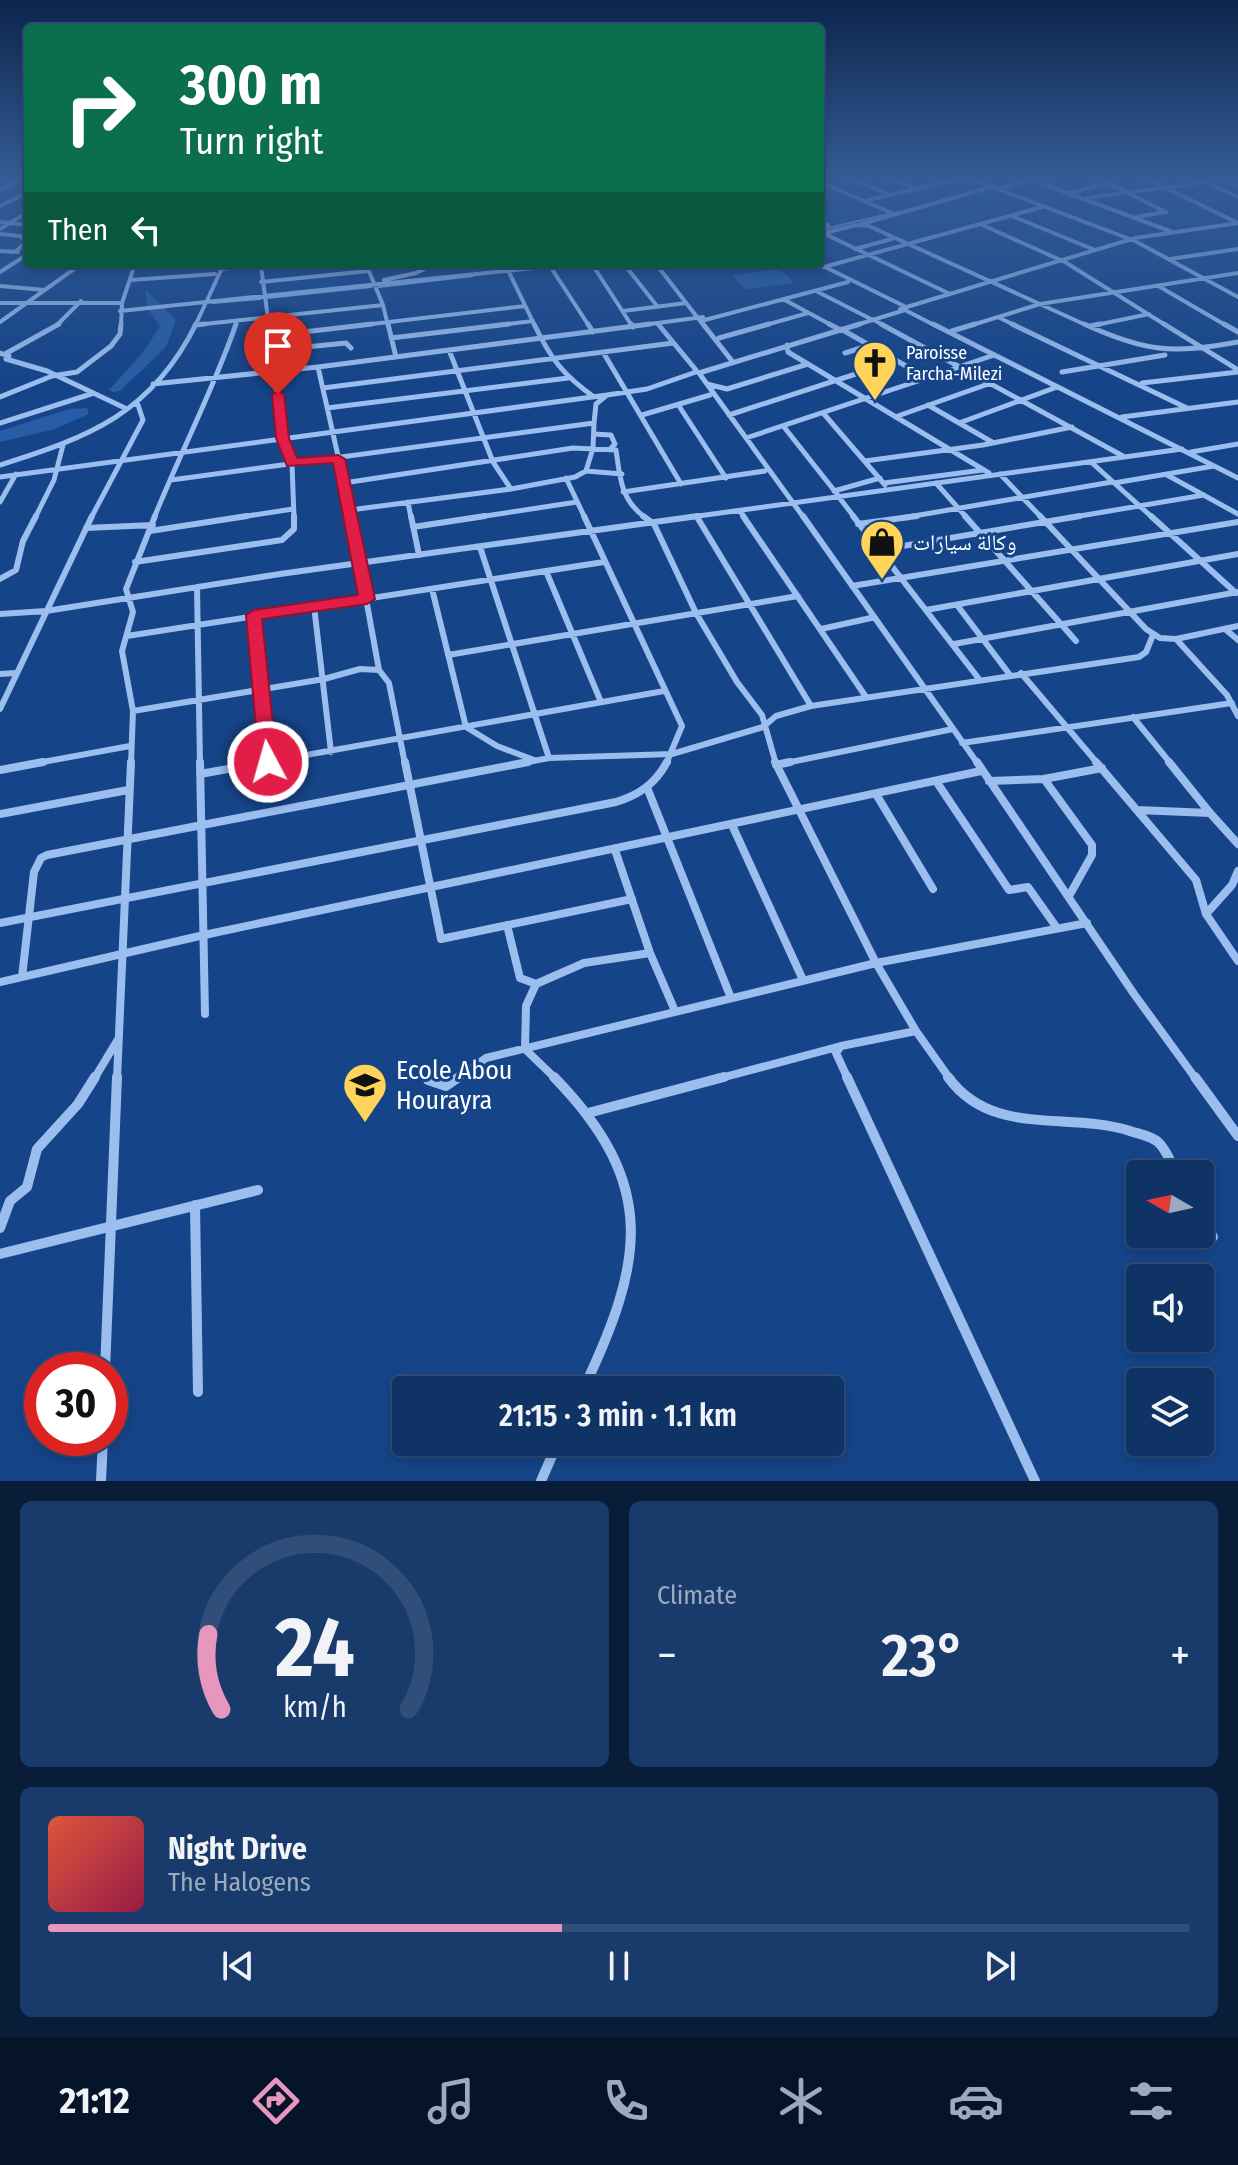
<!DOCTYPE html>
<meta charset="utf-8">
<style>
body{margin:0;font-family:"Fira Sans Condensed","Noto Naskh Arabic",sans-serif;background:#193b6c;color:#f1f3f6;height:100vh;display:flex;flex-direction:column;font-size:30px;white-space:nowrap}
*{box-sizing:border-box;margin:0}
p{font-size:26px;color:#9caabf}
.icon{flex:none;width:44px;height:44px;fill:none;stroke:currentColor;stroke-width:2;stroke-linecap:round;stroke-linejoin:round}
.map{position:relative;height:1481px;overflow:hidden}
.details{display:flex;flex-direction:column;gap:20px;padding:20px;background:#091c38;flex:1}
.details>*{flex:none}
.guide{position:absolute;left:24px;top:24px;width:800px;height:244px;border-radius:8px;box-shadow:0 4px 12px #0003,0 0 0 2px #304e7a;background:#0b6e4f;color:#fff;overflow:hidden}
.needle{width:52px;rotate:279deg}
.buttons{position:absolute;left:1126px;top:1160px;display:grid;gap:16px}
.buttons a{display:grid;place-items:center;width:88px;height:88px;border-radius:8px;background:#103366;box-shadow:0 4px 12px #0003,0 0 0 2px #304e7a;font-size:40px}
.speed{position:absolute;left:24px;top:1352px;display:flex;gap:16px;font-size:40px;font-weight:700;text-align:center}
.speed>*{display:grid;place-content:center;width:104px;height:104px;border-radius:50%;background:#103366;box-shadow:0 4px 12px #0003,0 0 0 2px #304e7a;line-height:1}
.speed .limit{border:12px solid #d22;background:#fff;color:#111}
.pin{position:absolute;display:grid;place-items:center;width:68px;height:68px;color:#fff;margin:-82px -34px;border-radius:50% 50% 50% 0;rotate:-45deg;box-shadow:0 0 8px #0007}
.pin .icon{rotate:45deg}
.me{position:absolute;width:88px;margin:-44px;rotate:354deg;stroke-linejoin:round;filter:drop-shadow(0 0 6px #0008)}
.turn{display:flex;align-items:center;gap:28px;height:168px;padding:0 24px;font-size:36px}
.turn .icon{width:104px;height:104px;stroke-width:2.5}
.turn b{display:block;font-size:56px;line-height:68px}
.then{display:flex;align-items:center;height:76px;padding:0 24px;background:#0003;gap:16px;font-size:30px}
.big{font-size:60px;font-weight:600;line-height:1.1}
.details .widget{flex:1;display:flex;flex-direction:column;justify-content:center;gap:12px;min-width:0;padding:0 28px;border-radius:12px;background:#193b6c}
.details .dial{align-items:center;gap:0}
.dial svg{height:208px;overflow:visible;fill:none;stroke:#304e7a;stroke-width:7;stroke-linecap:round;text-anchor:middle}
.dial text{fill:#f1f3f6;stroke:none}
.song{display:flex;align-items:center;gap:24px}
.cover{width:96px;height:96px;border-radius:12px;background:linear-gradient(135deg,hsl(10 70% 55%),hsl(340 70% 35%))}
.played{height:8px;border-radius:4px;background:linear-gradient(90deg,#e797bd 45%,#304e7a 45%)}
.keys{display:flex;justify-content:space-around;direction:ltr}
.heat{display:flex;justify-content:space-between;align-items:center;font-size:44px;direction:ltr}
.details .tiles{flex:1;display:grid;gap:20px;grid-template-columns:1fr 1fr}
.widget:last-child{grid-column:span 2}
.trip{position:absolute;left:392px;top:1376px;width:452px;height:80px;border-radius:8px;background:#103366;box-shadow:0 4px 12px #0003,0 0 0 2px #304e7a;font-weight:600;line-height:80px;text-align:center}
.tabs{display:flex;height:128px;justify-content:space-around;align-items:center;background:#061429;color:#9caabf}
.tabs .icon{width:56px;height:56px}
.tabs .on{color:#e797bd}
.tabs b{font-size:36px;color:#f1f3f6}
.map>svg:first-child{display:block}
.green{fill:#275da6}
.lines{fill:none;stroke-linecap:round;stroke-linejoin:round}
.stream{stroke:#8db9f2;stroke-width:2}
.minor-far4{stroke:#9bbeef;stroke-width:4}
.minor-far3{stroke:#9bbeef;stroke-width:5}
.minor-far2{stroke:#9bbeef;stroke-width:6}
.minor-far1{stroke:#9bbeef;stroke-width:8}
.minor{stroke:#9bbeef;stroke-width:10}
.route{fill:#e11d48;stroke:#92132f;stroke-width:2}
.labels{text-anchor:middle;stroke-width:6;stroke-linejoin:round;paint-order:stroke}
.far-poi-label{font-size:18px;fill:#fff;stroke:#154488;text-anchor:start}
.poi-label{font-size:22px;fill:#fff;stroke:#154488;text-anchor:start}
.near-poi-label{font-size:26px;fill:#fff;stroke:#154488;text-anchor:start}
</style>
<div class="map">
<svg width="1238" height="1481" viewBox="0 0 1238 1481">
<rect width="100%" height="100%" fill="#154488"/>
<!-- green -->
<path class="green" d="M780,269L794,283L745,289L732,275Z
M145,289L176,320L166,347L120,391L113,392L109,390L144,351L160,326L148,309Z
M87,408L89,414L52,430L0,442V431L69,409Z"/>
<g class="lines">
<!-- stream -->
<path class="stream" d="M820,230L901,211
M379,287L473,276
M267,298L371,287
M213,303L260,299"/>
<!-- minor-far4 -->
<path class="minor-far4" d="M841,175L890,195
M881,175L918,189
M1092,175L1166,212
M1139,175L1238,223
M1190,175L1238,197
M1222,178L1238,186
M0,179L17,180
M1032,180L1170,231
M820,182L892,213
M1000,188L1051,175
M0,190L28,176
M1071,193L1108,183
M1087,198L1206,182L1230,175
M865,201L966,177L1135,241L1238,297
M0,206L28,192
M1012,216L1095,250
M1137,217L1164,212
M820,221L828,225
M0,222L28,225
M861,224L992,187
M980,224L1065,262L1167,326
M0,229L28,212
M823,233L950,294
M0,234L20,236L26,242L15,252
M820,234L856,225L869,226L1088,326
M855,249L895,238
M0,251L18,252
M1170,259L1238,249
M366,264L383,305
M505,264L535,326
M592,264L632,326
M624,264L657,306
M656,264L704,326
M819,264L904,306
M261,266L269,326
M550,266L589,326
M570,267L596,264
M824,267L1042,207
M220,269L275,264
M0,272L28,254
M131,280L215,274
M384,280L416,273L435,264
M261,282L368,271
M0,286L45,290
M1160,287L1227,326
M816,291L869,318
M783,299L833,326
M0,303H122
M900,309L1135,238L1238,223
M120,311L572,264
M623,311L686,303
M998,317L1016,326
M872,319L885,326
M701,321L848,282
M0,322L81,264
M195,325L383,305L388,326
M56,326L81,301
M121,326L122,303L135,264
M195,326L224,264
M235,326L237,321
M355,326L525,306
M492,326L533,321
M635,326L703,317
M762,326L808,313
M853,326L905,310L936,326
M969,326L1040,304L1238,273
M1091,326L1149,314"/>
<!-- minor-far3 -->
<path class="minor-far3" d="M268,324L283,438L292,463L294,518
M388,324L396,357
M534,324C551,359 562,374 594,397
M588,324L593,332
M631,324L633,327
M658,324L696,370
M703,324L732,361
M829,324L837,328
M881,324L1123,456
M933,324L1238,478
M1012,324L1187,408
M1084,324C1146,352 1171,354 1238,342
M1164,324L1238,370
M1224,324L1238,332
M195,325L205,324
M1090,326L1100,324
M952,331L975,324
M269,336L372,324
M391,338L509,324
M719,338L769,324
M787,345L788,352L989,473
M271,346L286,349L346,343L351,348
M449,350L493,462L511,489
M603,352L681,484
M0,353L9,356L6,359L47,371L127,409
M845,353L867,346
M5,354L59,324
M318,367L352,518
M1062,372L1165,355
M927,378L994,355
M1142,383L1238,372
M153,384L318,367L650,324
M707,384L727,389L808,364
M323,388L673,343
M0,397L52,376L77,372L111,346L120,334L121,324
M928,405L992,442
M679,406L726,478
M327,408L568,378
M824,414L885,485
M642,415L710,395
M729,415L896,361
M895,417L991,383
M1122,417L1238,402
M0,423L91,394
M959,423L1057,387
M784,427L837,494
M594,434L611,435L615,444L611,448
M746,438L927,378L841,329
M1191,452L1238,444
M865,461L983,445L1072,427
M1091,462L1153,518
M0,465C90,437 152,413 196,324
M586,471L593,448L594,423
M1000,474L1042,518
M1167,475L1238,514
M0,477L607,395
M566,478L585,518
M171,480L594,423L596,404L607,395L647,389L696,372
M344,483L573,448L616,450C620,478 621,501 646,518
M884,483L983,470
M936,483L967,518
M1114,483L1214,466
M834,491L880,478
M623,492L765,471
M838,496L855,518
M0,502L16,474
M408,502L411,518
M350,510L511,489L575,477L586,471L622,474
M740,511L745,518
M35,518L54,480L63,445
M91,518L143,420L138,405L134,404
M154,518C180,453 213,391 236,324
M234,518L293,509
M472,518L577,502
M684,518L1182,449
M804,518L699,373L860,324
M902,518L1112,482
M1068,518L1204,495"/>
<!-- minor-far2 -->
<path class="minor-far2" d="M351,516L379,670L389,683L405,764
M411,516L419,555
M584,516L682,726L666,764
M643,516L654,524L696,613L737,682L762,715L776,764
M743,516L866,697
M803,516L978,764
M853,516L979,679
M965,516L1076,641
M1040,516L1146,629L1160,638L1176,639
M1151,516L1236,593
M697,517L811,706
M858,524L917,516
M413,527L485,516
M86,528L153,525
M150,531L247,516
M480,547L549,758
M879,550L1080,516
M135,562L282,540L294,529V516
M546,571L601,702
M0,579L16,570L23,541L36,516
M852,586L1238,522
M197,587L200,764
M432,589L466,727L497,746L534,760
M957,605L1010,675
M314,606L331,752
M926,610L1238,554
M0,614L46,611L280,574L698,516
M254,615L268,762
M1238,626L1176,639L1227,695L1238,716
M821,629L871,618
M1225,629L1238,640
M127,636L604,562
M954,644L1238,592
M448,655L798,596
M1021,673L1098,764
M0,674L16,673
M0,709L92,516
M133,711L324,679L360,669L379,670
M1133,717L1171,764
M962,743L1232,703
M32,764L130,746
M131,764L133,711L122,651L133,612L126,589L155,516
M256,764L664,691
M518,764L549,758L672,754L763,727L776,716L811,706L1139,657L1146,652L1153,635
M781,764L953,729"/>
<!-- minor-far1 -->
<path class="minor-far1" d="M200,762L205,1014
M405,762L441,939L632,899
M775,762L876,963L916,1031L841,1046L836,1053L848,1079
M977,762L1134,994L1196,1079
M1096,762L1196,880L1206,914L1238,961
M1169,762L1210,813
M776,765L790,762
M0,770L43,762
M200,774L267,762
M1044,779L1092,845V855L1069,896
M936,781L1009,890L1028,887L1057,928
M989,781L1044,779L1102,768
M648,790L731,998
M876,794L933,889
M1137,810L1210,813L1238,844
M0,814L128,790
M732,825L803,980
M615,850L650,953L675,1011
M1206,914L1232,885L1238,871
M0,923L616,802C639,795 655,784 667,762
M507,925L520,978L536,984L526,1006L525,1049L556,1079
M22,977L34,872L41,858L47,855L528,762
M0,982L204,935L981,771
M536,984L584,963L650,953
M916,1031L950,1079
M94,1079L117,1041
M117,1079L131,762
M456,1079L486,1058L876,963L1087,923
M717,1079L841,1046"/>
<!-- minor -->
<path class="minor" d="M554,1077C660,1186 643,1263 583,1390
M847,1077L1035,1481
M948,1077C992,1138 1068,1111 1130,1131C1139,1134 1151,1136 1158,1142C1167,1150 1171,1164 1177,1174
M1195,1077L1238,1136
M428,1080L446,1086L459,1077
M588,1113L724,1077
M195,1205L198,1392
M1200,1214L1213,1237
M0,1228L10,1201L27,1187L37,1149L78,1104L95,1077
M0,1254L258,1190
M105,1370L117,1077
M101,1481L103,1438
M541,1481L558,1442"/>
</g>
<!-- sky -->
<linearGradient id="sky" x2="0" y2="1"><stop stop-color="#0c254b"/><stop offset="0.46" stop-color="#355c96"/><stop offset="1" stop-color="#355c96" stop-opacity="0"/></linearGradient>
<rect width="1238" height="382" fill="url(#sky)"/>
<!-- route -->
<path class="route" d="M278,391L284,394L289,438L297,458L338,455L345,459L375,599L367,604L262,619L277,762L268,768L259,762L246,615L254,610L358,595L333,463L287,466L276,438L272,394Z"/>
<!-- icons -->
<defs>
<g id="church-pin" transform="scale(2.3)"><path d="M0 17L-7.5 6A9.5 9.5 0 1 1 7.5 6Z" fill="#ffd459" stroke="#154488"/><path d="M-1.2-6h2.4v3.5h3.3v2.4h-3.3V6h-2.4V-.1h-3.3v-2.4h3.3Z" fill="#111"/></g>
<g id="shop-pin" transform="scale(2.3)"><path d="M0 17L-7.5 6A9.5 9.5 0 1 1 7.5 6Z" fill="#ffd459" stroke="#154488"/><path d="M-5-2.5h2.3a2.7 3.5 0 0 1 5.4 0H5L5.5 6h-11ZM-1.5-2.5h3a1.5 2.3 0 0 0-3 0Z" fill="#111"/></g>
<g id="university-pin" transform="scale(2.3)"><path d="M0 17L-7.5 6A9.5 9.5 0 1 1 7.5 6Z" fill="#ffd459" stroke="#154488"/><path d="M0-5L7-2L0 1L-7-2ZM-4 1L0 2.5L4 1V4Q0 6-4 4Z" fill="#111"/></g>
</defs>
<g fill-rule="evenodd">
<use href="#church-pin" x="875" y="363"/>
<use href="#shop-pin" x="882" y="542"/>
<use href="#university-pin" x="365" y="1085"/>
</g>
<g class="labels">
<!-- far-poi labels -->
<g class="far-poi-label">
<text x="906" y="359">Paroisse<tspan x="906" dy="21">Farcha-Milezi</tspan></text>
</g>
<!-- poi labels -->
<g class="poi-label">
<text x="913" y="550">وكالة سيارات</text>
</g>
<!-- near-poi labels -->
<g class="near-poi-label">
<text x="396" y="1079">Ecole Abou<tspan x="396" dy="30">Hourayra</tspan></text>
</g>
</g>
</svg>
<div class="buttons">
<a><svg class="needle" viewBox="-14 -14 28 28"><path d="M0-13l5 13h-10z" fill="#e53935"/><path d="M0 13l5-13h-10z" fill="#9caabf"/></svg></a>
<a><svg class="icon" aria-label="sound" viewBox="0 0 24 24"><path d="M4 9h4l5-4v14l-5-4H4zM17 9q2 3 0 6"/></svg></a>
<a><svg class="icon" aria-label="layers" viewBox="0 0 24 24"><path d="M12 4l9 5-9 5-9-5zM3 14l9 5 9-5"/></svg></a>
</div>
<div class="speed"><div class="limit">30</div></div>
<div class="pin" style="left:278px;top:394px;background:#d93025"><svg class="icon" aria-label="arrive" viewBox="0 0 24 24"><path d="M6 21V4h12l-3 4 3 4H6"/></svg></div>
<svg class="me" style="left:268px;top:762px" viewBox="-20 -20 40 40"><circle r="17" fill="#e11d48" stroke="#fff" stroke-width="3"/><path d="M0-11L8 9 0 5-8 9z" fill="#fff"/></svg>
<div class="trip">21:15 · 3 min · 1.1 km</div>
<div class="guide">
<div class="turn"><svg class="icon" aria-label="right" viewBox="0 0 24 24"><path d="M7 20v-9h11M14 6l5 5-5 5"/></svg><div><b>300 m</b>Turn right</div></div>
<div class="then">Then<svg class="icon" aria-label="left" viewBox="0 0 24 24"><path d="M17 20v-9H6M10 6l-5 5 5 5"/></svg></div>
</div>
</div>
<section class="details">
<div class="tiles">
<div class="widget dial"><svg viewBox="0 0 100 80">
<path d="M14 69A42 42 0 1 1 86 69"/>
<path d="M14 69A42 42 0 0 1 9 40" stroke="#e797bd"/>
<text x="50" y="56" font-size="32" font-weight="700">24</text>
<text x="50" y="72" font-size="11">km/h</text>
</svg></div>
<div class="widget"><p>Climate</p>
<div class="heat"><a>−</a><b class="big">23°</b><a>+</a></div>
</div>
<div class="widget">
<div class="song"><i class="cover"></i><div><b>Night Drive</b><p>The Halogens</p></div></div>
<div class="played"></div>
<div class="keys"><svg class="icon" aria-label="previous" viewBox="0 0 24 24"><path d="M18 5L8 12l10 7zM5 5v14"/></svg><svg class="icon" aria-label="pause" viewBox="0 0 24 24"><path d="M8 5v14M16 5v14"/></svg><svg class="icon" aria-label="next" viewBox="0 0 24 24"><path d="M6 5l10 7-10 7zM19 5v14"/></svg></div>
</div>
</div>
</section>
<nav class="tabs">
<b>21:12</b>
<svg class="icon on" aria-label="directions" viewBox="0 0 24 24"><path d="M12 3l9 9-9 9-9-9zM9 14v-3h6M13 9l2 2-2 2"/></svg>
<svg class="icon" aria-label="music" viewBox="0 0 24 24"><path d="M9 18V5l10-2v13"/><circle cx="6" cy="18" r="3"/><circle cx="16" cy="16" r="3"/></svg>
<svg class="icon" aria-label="phone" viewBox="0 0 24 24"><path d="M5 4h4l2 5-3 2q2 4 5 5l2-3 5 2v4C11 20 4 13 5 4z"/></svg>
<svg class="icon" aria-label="climate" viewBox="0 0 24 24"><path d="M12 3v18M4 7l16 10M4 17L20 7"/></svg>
<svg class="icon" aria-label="car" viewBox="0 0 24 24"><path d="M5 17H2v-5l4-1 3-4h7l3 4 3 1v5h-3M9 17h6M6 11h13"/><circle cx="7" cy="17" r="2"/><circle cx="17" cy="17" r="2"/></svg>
<svg class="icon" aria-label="filters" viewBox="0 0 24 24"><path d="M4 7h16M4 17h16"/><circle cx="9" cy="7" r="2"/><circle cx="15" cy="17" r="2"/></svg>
</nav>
